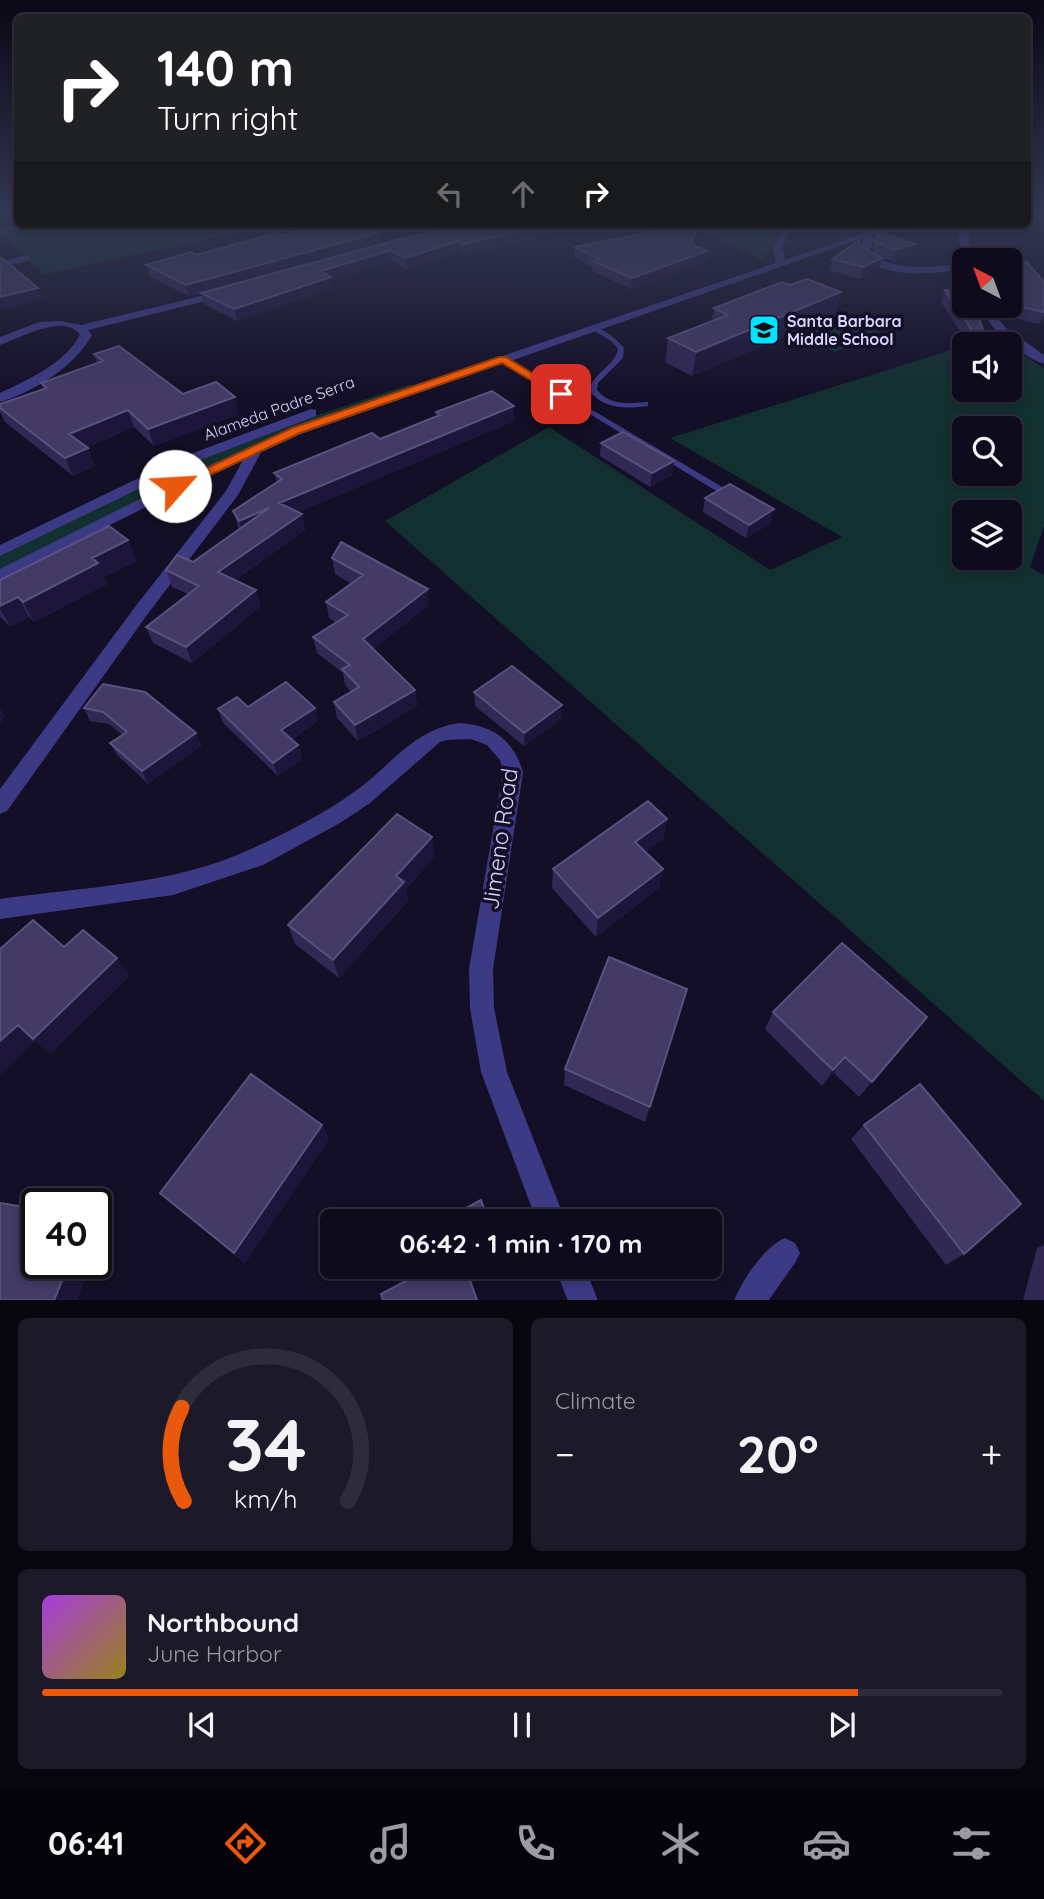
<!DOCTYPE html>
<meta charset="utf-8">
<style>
body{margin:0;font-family:Quicksand,sans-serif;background:#1c1929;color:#f1f3f6;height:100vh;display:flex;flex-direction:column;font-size:26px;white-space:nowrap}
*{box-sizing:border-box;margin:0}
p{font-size:23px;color:#9b9ba3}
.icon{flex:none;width:38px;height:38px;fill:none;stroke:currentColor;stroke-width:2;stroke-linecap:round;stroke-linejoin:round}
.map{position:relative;height:1300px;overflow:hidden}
.sheet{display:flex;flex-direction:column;gap:18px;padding:18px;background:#08060f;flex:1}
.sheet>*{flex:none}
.hud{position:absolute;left:14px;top:14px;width:1017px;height:214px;border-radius:10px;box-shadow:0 4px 10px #0003,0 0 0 2px #2e2b3b;background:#202124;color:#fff;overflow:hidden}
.needle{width:46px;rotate:319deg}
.tools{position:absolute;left:952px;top:248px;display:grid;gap:14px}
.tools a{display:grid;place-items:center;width:70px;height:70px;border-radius:10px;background:#0e0b1c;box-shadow:0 4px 10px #0003,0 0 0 2px #2e2b3b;font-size:35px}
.speed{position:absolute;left:21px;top:1188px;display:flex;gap:14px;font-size:35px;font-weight:700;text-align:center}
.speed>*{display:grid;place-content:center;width:91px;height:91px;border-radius:50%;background:#0e0b1c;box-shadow:0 4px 10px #0003,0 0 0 2px #2e2b3b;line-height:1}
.speed .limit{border:4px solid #111;border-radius:10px;background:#fff;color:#111}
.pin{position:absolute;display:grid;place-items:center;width:60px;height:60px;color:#fff;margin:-30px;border-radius:14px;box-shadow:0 4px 10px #0006}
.me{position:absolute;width:77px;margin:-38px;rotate:64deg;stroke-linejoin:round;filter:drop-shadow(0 0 5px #0008)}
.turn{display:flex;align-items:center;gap:24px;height:147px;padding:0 28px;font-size:32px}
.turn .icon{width:91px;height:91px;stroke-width:2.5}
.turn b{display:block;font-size:49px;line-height:60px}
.lanes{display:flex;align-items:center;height:66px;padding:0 28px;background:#0003;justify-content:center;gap:35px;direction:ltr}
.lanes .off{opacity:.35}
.big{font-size:52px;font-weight:700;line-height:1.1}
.sheet .card{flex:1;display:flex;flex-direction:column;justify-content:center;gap:10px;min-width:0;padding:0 24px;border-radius:10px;background:#1c1929}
.sheet .dial{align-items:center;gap:0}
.dial svg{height:182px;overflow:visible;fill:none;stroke:#2e2b3b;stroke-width:7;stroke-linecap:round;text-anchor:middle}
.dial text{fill:#f1f3f6;stroke:none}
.song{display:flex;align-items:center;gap:21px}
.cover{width:84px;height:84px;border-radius:10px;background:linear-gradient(135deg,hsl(280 70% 55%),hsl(50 70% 35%))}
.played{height:7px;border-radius:4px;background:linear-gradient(90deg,#ea580c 85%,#2e2b3b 85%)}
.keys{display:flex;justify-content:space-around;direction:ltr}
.heat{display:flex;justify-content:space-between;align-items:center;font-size:38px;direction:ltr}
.sheet .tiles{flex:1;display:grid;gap:18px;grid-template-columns:1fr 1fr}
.card:last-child{grid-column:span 2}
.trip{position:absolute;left:320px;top:1209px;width:402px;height:70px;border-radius:10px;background:#0e0b1c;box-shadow:0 4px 10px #0003,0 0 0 2px #2e2b3b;font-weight:700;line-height:70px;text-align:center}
.menu{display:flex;height:112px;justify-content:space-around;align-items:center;background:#06040b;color:#9b9ba3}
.menu .icon{width:49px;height:49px}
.menu .on{color:#ea580c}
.menu b{font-size:32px;color:#f1f3f6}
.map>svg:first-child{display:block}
.green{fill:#12302f;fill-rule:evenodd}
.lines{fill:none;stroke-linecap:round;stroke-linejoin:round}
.service{fill:#3d3a85;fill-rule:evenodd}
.minor{fill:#3d3a85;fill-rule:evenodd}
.tertiary{fill:#3d3a85;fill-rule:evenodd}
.wall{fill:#312854}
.shaded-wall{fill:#1d163a}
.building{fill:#433a66;stroke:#5a527e;stroke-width:2}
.route{fill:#ea580c;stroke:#983908;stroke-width:2}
.labels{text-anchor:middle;stroke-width:7;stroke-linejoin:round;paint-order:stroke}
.far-poi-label{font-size:16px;font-weight:bold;fill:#d9d4ff;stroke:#130f26;text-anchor:start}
.far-street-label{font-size:16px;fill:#d9d4ff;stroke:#130f26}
.near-street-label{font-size:23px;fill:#d9d4ff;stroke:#130f26}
</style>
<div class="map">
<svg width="1044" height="1301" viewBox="0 0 1044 1301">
<rect width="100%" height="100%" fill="#130f26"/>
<!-- green -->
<path class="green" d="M49,224H281L44,274L0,236V232Z
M686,224H783L763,261Z
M846,317L880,332L835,352L800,336Z
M964,346V390H1010V347L1044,368V526L1030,567L1044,575V1101L385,521L549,427L770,570L842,537L670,438ZM964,429H1010V474H964ZM964,513H1010V558H964Z
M408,385H419L264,440L0,571V555L158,477L257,435Z"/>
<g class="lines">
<!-- service -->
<path class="service" d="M592,327C604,328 616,339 624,348L623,358L598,383L597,390C610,405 626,404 645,402H648V406C626,409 605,409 590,392C590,373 616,367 618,348L611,341L592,329Z
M503,357L729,491L730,493L729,495H723L501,360V358Z"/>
<!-- minor -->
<path class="minor" d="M19,224H39L0,233V227Z
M785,224H793L782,248L786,262L781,265L776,262L772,248Z
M978,224L969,229V243L980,261H970L959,243V230L883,232L878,229L883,226Z
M863,232H869L874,239L869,254C898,272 931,267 964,264V270C930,273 887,280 859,255L858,250L864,239Z
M26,255L29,256V260L0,268V262Z
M226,290L231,293L230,295L88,330L92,335C75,366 34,392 0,402V393C29,379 64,364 80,335C64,312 19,339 0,345V337L39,322L60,321L81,325Z
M978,306H988L1006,328L1044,355V364C1017,354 992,330 978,306Z
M257,443L264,447L238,495L147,615L7,811L0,814V789L135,607L226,491L250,447Z
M459,723C492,725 513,739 523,772L493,969L494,1008L507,1072L566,1222H537L481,1072L470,1008L469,969L503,772L500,760L487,745L471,739L447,740L440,742L370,803L340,823L263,865L173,895L0,919V899C83,887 174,885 251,849C286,833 322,815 354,792C390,767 412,730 459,723Z
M785,1238L795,1243L800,1253L795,1263L768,1301H734C742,1280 764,1247 785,1238Z
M555,1267H585L598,1301H568Z"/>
<!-- tertiary -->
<path class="tertiary" d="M1027,215L1044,216V222L1027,221Z
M890,224H903L301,434L200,480L0,580V569L190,474L291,428Z
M311,409L316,410V416L190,464L0,556V545L180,458Z"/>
</g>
<!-- wall -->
<path class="wall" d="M419,224H560V232L464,255L460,252L406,269L392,261L331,280L332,288L237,321L204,304L201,293L189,296L149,276L146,265L196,255L282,235L377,233L379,244L450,229L431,232Z
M699,224L697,233L693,245L707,251L706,261L631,289L592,271L593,267L575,258V247Z
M878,232L911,255L892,261L872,253Z
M860,246L882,258L879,270L860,279L829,270L832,259Z
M1044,282V316L1039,324L998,314L995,310L996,306H1010V284Z
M945,290L987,345H969L941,302Z
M714,308L836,315L692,376L665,362L668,338L712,321Z
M94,354L183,394L239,414L154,446L134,427L87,447L88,448L95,466L73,476L5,422L0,412V404L43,389L41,383L97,363Z
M436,412L514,421L299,512L302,514L305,530L235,580L261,606L192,663L153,643L146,627L188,594L172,587L166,570L193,562L239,529L233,511L277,483L274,473L380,439L436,416Z
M601,443L674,461L672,475L650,487L600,456Z
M705,498L771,523L746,538L703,512Z
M128,540L136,561L104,577L107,584L34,622L29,617L11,627L0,617V580Z
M332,558L429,605L373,649L415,690L417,706L358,741L337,718L334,702L351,692L345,685L343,673L317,653L313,637L336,623L329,618L326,602L352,584L335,574Z
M474,692L561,719L524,746L475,706Z
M248,707L315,708L318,721L291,740L298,745L302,759L278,776L223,723L218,709Z
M84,708L196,733L201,746L148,784L117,755L110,743L122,735L109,724L90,721Z
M667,819L663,839L645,852L663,869L659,888L596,937L552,888L553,869Z
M435,856L406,889L408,901L339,978L295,944L288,925Z
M687,989L645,1122L564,1085L565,1069Z
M773,1012L927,1017L859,1097L834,1073L822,1086L765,1029Z
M322,1125L329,1139L245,1263L160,1193Z
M864,1125L964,1254L946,1265L851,1139Z
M1044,1245V1300H1023L1037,1248Z"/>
<!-- shaded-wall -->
<path class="shaded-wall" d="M430,224H479L431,232Z
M548,224H560V232L464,255V244Z
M699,224L697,233L690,254L691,244Z
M377,233L379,244L189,296L186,285Z
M459,241L460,252L406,269L405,258Z
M915,244L911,255L892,261L895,250Z
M391,250L392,261L331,280L332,288L237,321L234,309L321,271Z
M707,251L706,261L631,289L632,278Z
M882,258L879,270L860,279L863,267Z
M38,288L42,300L0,310V297Z
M841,292L836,315L692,376L696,352Z
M235,397L239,414L154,446L148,429Z
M514,406V421L283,519L279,503Z
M128,410L134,427L76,451L69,434Z
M88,448L95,466L73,476L65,458Z
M674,461L672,475L650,487L652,473Z
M269,508L243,537L239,521Z
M774,509L771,523L746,538L749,525Z
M302,514L305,530L223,588L218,572Z
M128,540L136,561L104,577L107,584L34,622L23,602L92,558Z
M428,589L429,605L365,655L363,639Z
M256,590L261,606L192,663L186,647Z
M18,597L29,617L11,627L0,609V606Z
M415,690L417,706L358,741L355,725Z
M562,705L561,719L524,746V733Z
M0,708L5,716L0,724Z
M315,708L318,721L285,744L281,730Z
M196,733L201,746L148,784L142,771Z
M298,745L302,759L278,776L273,763Z
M667,819L663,839L632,862L635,842Z
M432,837L435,856L406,889L408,901L339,978L333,960L396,876Z
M663,869L659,888L596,937L598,918Z
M117,958L130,976L50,1055L33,1039Z
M927,1017L914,1034L859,1097L872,1082Z
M18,1025L35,1041L0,1075V1041Z
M845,1057L834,1073L822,1086L833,1070Z
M322,1125L329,1139L245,1263L234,1253Z
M96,1223L106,1229L96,1252Z
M69,1264H92L77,1300H54Z
M482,1267H503L470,1285L468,1275Z"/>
<!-- building -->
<path class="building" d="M326,224H359L377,233L186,285L146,265L191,252L196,255L277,233L282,235Z
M475,224H548L464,244L459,241L405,258L391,250L321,271L331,277L234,309L201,293L404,238Z
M693,224H698L691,244L707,251L632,278L593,261L599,259L575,247Z
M878,232L915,244L895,250L875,242Z
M859,241L860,246L882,258L863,267L832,259Z
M0,258H2L38,288L0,297Z
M1026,261L1044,282V312L1010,304V284Z
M807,279L841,292L696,352L668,338L728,315L714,308L782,282L790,285Z
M945,290L964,292V306H976L987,345H982Z
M119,346L183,394L216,382L235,397L148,429L128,410L69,434L88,448L65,458L0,408V404L47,388L41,383L103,361L94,354Z
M492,391L514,406L279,503L302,514L218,572L256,590L186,647L146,627L199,586L166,570L177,555L193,562L269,508L239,521L233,511L282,479L274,473L372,433L380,439L440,415L436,412Z
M623,432L674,461L652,473L601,443Z
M730,484L774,509L749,525L705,498Z
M109,526L128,540L92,558L98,563L23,602L18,597L0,606V580Z
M341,542L428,589L363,639L415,690L355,725L334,702L359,687L342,669L350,665L313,637L348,615L326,602L363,575L332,558Z
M512,666L562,705L524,733L474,692Z
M286,682L315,708L281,730L298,745L273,763L218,709L237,697L248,707Z
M103,684L145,692L196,733L142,771L110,743L127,732L103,712L84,708Z
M648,801L667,819L635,842L663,869L598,918L553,869Z
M397,814L432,837L396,876L404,882L333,960L288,925Z
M33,920L64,947L83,930L117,958L33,1039L18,1025L0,1041V949Z
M842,943L927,1017L872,1082L845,1057L833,1070L773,1012Z
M609,957L687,989L650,1107L565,1069Z
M251,1074L322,1125L234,1253L160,1193Z
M920,1084L1021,1204L964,1254L864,1125Z
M481,1200L489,1222H441Z
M0,1203L37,1209V1264H69L54,1300H0Z
M414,1267H482L468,1275L477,1300H383L381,1294L417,1275Z"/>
<!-- sky -->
<linearGradient id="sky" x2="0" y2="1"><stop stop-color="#0a0815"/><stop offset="0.54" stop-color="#333752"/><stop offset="1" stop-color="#333752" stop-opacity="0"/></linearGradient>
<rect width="1044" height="397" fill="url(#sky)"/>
<!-- route -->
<path class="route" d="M499,357H506L566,394L557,396L502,363L300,433L180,489L175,490L169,486L292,428Z"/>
<!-- icons -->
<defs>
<g id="school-square" transform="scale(1.575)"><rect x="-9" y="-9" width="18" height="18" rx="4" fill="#00e5ff" stroke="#130f26"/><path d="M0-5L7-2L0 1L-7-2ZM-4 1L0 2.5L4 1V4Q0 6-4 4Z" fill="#111"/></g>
</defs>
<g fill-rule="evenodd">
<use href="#school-square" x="764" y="330"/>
</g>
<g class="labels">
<!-- far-poi labels -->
<g class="far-poi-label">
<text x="787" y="327">Santa Barbara<tspan x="787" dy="18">Middle School</tspan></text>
</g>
<!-- far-street labels -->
<g class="far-street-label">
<text transform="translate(279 408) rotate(-20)" y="6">Alameda Padre Serra</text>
</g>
<!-- near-street labels -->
<g class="near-street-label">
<text transform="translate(500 839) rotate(-82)" y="8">Jimeno Road</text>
</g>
</g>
</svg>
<div class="tools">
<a><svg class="needle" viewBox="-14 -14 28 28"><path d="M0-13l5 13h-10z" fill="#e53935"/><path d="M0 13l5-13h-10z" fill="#9b9ba3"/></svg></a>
<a><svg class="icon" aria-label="sound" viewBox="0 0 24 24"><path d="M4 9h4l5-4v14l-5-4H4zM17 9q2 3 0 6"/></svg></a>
<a><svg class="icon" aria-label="search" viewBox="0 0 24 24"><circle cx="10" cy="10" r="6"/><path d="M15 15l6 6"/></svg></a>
<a><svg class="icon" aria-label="layers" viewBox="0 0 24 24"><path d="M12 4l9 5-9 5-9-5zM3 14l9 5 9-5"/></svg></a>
</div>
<div class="speed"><div class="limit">40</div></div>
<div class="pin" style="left:561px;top:394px;background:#d93025"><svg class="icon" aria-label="arrive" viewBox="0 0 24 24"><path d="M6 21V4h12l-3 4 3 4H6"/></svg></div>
<svg class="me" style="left:175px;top:486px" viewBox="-20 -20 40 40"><circle r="19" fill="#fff"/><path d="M0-13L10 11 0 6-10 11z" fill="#ea580c"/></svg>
<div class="trip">06:42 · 1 min · 170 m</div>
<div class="hud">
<div class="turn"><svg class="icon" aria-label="right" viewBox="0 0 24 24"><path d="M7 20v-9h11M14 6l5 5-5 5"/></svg><div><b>140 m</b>Turn right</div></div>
<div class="lanes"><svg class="icon off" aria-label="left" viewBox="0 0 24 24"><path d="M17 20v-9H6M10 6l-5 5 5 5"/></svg><svg class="icon off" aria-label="ahead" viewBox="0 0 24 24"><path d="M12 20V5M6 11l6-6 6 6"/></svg><svg class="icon" aria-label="right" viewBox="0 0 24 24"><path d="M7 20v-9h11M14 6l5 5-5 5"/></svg></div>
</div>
</div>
<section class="sheet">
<div class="tiles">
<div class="card dial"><svg viewBox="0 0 100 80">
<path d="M14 69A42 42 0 1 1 86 69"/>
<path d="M14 69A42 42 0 0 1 13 28" stroke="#ea580c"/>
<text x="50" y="56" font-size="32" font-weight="700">34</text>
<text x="50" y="72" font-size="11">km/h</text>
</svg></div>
<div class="card"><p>Climate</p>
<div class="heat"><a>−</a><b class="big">20°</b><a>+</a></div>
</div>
<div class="card">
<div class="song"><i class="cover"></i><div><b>Northbound</b><p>June Harbor</p></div></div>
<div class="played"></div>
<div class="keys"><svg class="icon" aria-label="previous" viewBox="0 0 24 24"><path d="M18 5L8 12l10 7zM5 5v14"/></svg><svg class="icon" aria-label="pause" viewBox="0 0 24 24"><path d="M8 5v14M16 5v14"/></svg><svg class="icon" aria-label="next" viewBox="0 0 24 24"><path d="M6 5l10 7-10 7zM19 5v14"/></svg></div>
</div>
</div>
</section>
<nav class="menu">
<b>06:41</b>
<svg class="icon on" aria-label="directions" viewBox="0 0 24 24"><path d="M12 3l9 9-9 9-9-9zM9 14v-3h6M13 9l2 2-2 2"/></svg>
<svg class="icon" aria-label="music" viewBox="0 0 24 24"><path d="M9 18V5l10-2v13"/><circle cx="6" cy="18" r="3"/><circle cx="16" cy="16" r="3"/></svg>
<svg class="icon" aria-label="phone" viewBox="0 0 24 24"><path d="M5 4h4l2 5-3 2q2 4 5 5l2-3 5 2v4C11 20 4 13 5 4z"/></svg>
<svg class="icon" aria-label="climate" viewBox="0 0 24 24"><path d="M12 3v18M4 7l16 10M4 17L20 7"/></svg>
<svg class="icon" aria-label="car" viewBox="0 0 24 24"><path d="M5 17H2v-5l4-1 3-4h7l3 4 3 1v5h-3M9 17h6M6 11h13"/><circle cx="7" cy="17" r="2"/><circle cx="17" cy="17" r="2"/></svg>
<svg class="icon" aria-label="filters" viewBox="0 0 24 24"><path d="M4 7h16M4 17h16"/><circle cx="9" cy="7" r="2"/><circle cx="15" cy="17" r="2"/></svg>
</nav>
